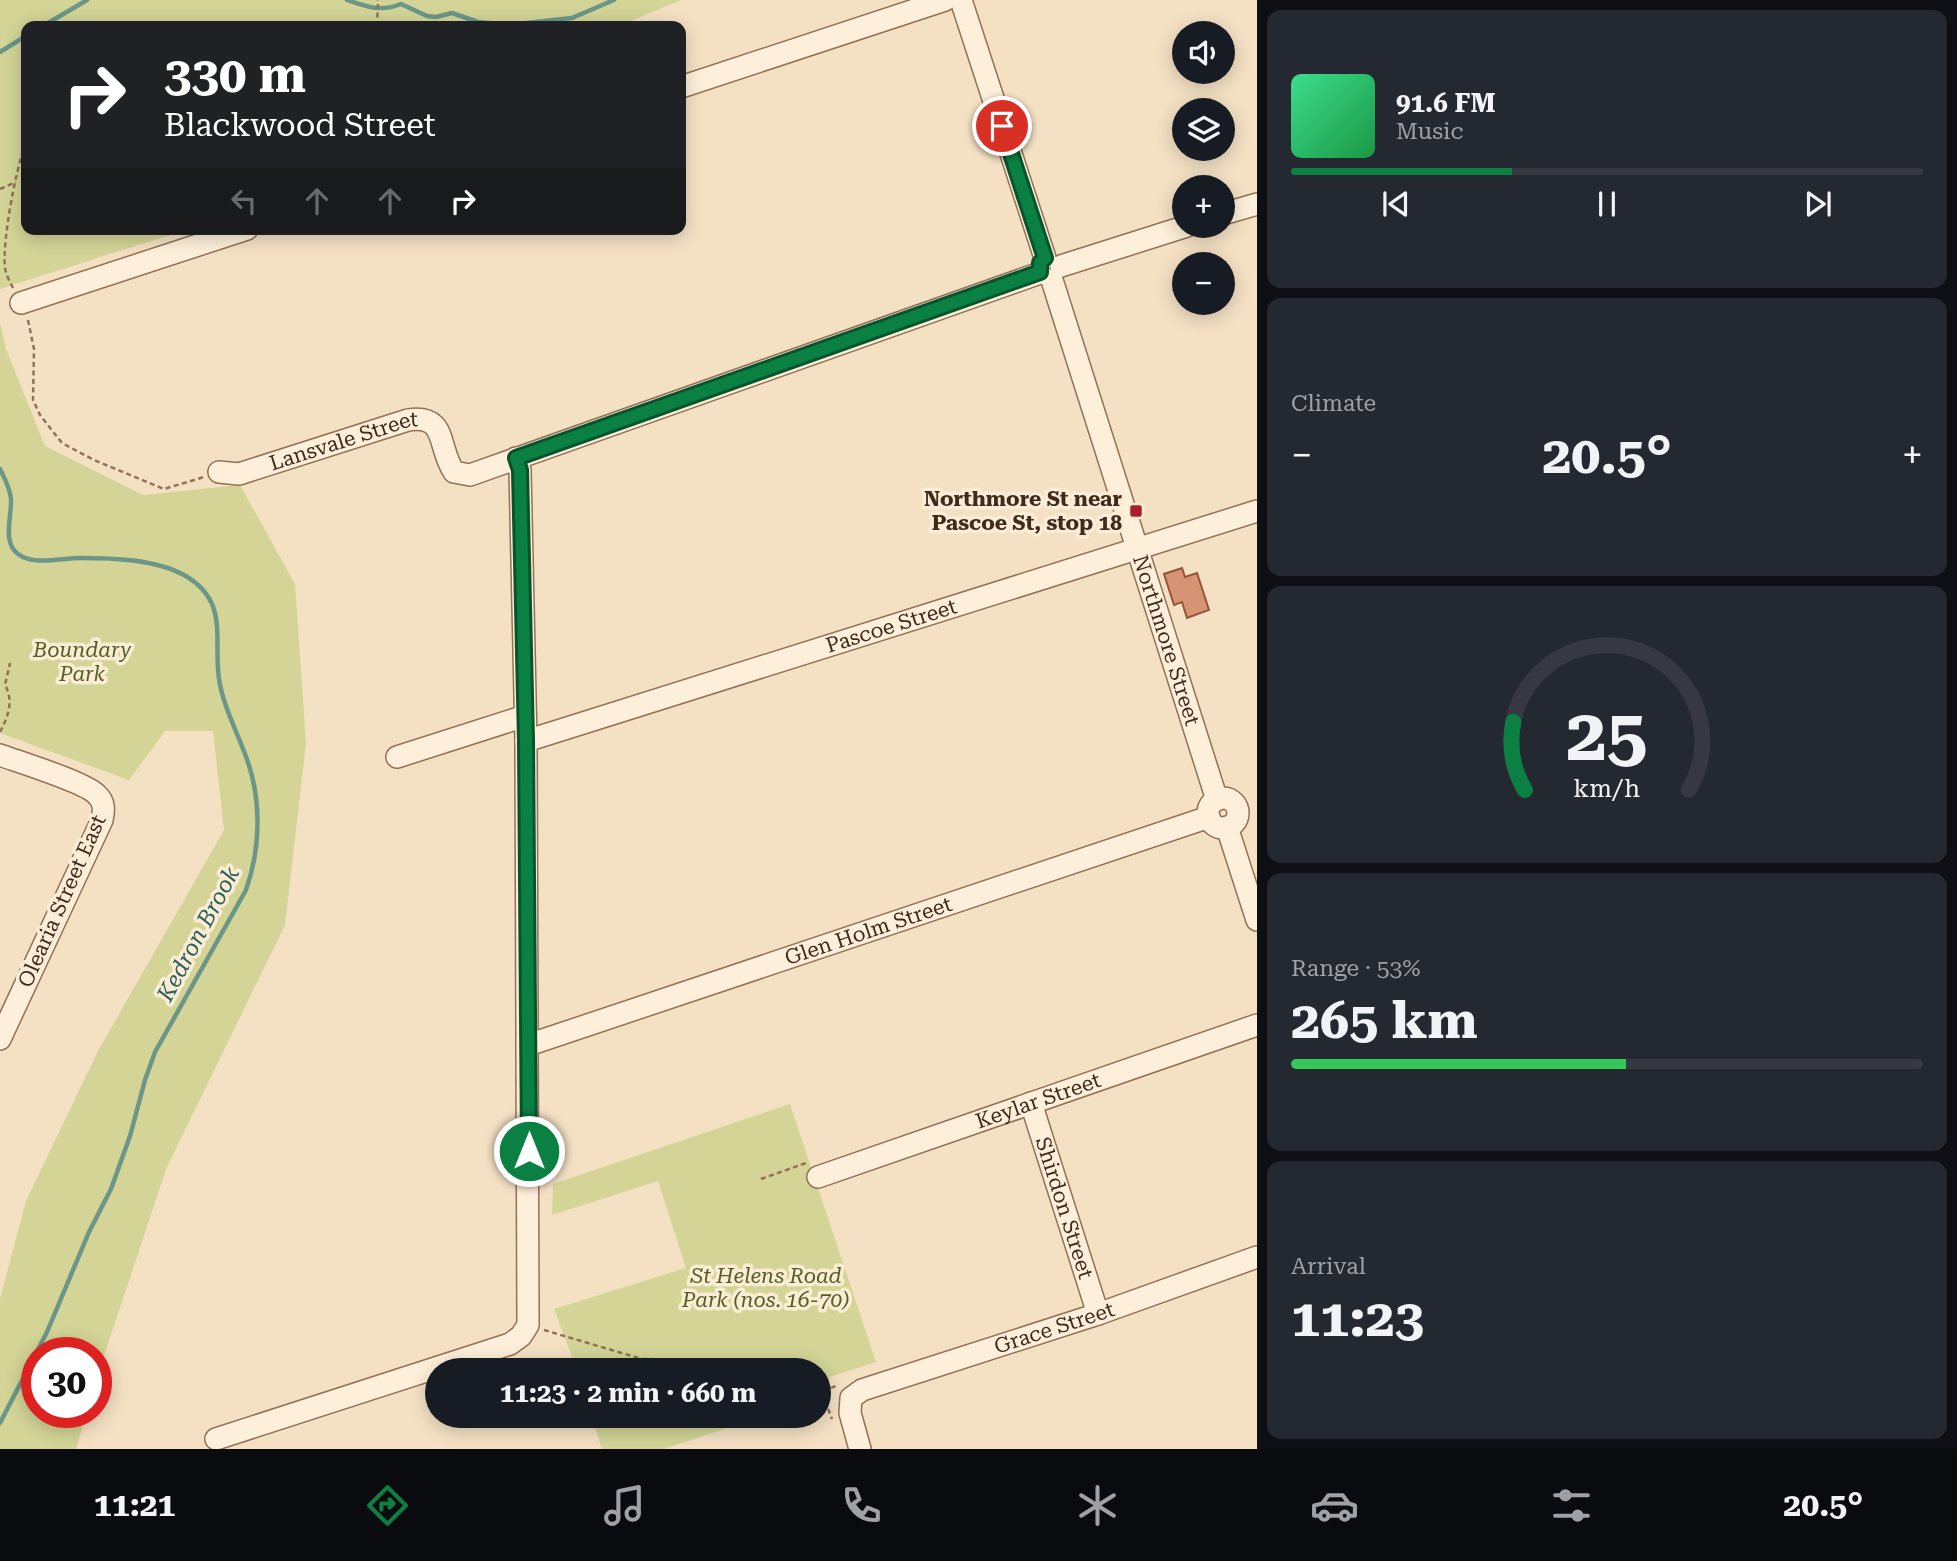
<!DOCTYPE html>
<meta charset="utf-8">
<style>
body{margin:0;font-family:"Roboto Serif",serif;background:#242831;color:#f1f3f6;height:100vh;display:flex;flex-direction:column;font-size:26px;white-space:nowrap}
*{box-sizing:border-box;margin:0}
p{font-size:23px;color:#9ea1a6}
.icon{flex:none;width:38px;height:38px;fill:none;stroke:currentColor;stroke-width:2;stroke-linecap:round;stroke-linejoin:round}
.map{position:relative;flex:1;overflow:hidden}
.drawer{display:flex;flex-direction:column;gap:10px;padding:10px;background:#0d0f14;width:700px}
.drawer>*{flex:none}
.guide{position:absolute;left:21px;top:21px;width:665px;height:214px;border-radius:14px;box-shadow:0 4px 18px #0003;background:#202124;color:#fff;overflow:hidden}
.controls{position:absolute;left:1172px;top:21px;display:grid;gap:14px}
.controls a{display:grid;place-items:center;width:63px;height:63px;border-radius:50%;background:#171b24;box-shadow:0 4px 18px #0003;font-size:35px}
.speed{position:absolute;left:21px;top:1337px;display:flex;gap:14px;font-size:35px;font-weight:700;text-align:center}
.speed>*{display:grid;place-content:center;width:91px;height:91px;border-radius:50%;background:#171b24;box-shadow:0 4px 18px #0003;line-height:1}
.speed .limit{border:10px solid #d22;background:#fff;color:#111}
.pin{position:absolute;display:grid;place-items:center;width:60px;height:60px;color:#fff;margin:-30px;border:4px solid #fff;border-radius:50%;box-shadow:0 2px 7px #0007}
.me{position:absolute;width:77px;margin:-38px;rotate:0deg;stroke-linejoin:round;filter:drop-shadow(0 0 5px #0008)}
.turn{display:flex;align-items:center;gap:24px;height:147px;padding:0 28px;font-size:32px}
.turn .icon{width:91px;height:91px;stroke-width:2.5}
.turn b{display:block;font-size:49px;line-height:60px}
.lanes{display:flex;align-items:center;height:66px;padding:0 28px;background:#0003;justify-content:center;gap:35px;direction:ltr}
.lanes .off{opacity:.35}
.big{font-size:52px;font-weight:700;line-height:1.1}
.drawer .widget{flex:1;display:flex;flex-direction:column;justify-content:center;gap:10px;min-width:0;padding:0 24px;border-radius:14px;background:#242831}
.drawer .dial{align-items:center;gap:0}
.dial svg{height:182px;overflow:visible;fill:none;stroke:#363941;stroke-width:7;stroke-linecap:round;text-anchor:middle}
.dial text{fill:#f1f3f6;stroke:none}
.song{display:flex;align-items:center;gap:21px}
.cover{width:84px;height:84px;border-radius:10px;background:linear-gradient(135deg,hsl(150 70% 55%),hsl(140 70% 35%))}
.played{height:7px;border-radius:4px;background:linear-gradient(90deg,#0b8043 35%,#363941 35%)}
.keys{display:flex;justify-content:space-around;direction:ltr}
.heat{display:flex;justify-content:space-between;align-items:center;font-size:38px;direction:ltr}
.charge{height:10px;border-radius:5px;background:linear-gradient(90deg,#34c759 53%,#363941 0)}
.trip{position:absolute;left:425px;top:1358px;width:406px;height:70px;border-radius:35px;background:#171b24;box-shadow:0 4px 18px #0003;font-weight:700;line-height:70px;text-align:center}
.menu{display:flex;height:112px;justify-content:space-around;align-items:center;background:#090b0e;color:#9ea1a6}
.menu .icon{width:49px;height:49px}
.menu .on{color:#0b8043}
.menu b{font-size:32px;color:#f1f3f6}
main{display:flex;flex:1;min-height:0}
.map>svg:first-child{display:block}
.green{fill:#d3d496}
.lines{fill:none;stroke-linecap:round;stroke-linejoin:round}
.stream{stroke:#6b9688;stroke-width:4.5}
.building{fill:#d79475;stroke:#94553a;stroke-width:2}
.minor-casing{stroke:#927157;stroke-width:24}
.path{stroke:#927157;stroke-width:2.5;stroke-dasharray:5 3.5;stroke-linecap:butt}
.minor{stroke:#fdefd9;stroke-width:21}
.route-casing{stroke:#07532c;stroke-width:18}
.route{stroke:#0b8043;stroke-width:12}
.poi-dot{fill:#a91f2d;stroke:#faecd5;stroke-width:2.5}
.labels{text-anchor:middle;stroke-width:7;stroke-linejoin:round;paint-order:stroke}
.street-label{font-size:21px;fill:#402a1d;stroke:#faecd5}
.poi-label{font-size:21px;font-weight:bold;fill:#402a1d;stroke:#faecd5;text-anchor:end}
.park-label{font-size:21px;font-style:italic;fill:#555f21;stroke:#faecd5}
.water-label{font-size:23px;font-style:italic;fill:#2a6158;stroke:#faecd5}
</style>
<main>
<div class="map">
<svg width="1257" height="1449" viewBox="0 0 1257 1449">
<rect width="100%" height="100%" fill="#f4e1c4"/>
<!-- green -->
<path class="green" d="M0,0H681L619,26H26V229H189L0,289Z
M0,323L6,349L45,446L143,495L240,485L295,584L306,743L285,925L166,1169L96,1380V1353H37V1412H87L76,1449H0V1299L26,1201L98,1051L224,830L213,731H165L129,780L0,733Z
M790,1104L876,1362L830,1377L819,1398V1370H577L554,1309L686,1268L658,1181L552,1215L553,1184Z
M591,1416H764L664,1449H602Z"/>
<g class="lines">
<!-- stream -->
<path class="stream" d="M347,0C367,7 381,12 401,4L427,16L436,17L452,13L478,22L508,25L572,18L614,0
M43,26L87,0
M0,52L26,36
M0,469C5,479 10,488 11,499C12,515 2,543 18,554C34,566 61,558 80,558C112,558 155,559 184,575C230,601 213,638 219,679C223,705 236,730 245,754C262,797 261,847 246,890L155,1052L145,1080L130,1136L111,1189L89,1232L47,1332L0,1423"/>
</g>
<!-- building -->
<path class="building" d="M1182,568L1185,577L1197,573L1209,610L1187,618L1182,602L1174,605L1164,574Z"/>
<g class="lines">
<!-- minor casing -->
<g class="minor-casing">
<g id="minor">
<path d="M961,0L1045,258"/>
<path d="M681,87L945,0"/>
<path d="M1223,214L1257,204"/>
<path d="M1061,266L1187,226"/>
<path id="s1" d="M1052,280L1217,800"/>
<path d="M21,303L247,229"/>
<path id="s2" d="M219,472L239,474L408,420C448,414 437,447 454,472L470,475L1040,273"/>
<path id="s3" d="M526,741L1257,511"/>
<path d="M0,755C19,762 87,783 97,795C105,802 104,811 102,820L0,1039"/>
<path d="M397,757L525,716"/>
<circle cx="1223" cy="813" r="15"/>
<path d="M1227,827L1257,920"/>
<path id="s4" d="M528,1045L1209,817"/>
<path id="s5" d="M1031,1103L1098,1314"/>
<path id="s6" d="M818,1177L1257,1025"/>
<path d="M216,1439L510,1344L521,1336L528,1325L526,741L520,470L516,458"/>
<path id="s7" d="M860,1449L850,1413L851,1398L862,1390L1098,1314L1257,1257"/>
</g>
</g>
<!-- path -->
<path class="path" d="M377,26L378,0
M0,189L16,182
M13,288C10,282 6,275 5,268C2,241 16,168 26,142
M28,320L34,349L33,400L40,415L62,443L94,460L164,489L204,477
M0,732C8,717 14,701 5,685L10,663
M761,1179L806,1163
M544,1330L642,1359L778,1361L798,1370
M819,1385L832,1419
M823,1391L836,1386"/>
<!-- minor -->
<use href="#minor" class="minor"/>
</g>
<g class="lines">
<!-- route casing -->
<g class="route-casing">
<path id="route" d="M529,1151L526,741L520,470L516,458L1040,272V263L1045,258L1002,126"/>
</g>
<!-- route -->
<use href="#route" class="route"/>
</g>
<!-- markers -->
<rect class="poi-dot" x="1129" y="504" width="14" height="14" rx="3.5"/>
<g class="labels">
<!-- street labels -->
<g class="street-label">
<text dy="7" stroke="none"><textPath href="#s2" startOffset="130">Lansvale Street</textPath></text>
<text dy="7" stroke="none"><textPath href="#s3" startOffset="383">Pascoe Street</textPath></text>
<text dy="7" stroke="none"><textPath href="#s1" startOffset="378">Northmore Street</textPath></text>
<text transform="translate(62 901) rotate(-66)" y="7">Olearia Street East</text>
<text dy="7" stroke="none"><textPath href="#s4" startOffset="359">Glen Holm Street</textPath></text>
<text dy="7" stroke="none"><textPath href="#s6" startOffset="233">Keylar Street</textPath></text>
<text dy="7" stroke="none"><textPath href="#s5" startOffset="110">Shirdon Street</textPath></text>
<text dy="7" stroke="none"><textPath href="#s7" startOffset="268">Grace Street</textPath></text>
</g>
<!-- poi labels -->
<g class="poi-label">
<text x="1122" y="506">Northmore St near<tspan x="1122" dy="24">Pascoe St, stop 18</tspan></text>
</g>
<!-- park labels -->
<g class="park-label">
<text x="82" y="657">Boundary<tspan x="82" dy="24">Park</tspan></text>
<text x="766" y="1283">St Helens Road<tspan x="766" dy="24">Park (nos. 16-70)</tspan></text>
</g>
<!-- water labels -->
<g class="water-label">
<text transform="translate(198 934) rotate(-62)" y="8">Kedron Brook</text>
</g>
</g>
</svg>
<div class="controls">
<a><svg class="icon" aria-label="sound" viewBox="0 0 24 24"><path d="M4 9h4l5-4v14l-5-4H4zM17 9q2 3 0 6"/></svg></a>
<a><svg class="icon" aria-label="layers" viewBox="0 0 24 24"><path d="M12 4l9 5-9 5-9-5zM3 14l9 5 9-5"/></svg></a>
<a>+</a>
<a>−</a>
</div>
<div class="speed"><div class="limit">30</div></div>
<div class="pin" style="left:1002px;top:126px;background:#d93025"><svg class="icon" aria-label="arrive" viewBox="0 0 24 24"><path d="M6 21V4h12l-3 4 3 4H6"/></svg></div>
<svg class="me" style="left:529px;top:1151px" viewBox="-20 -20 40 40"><circle r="17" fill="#0b8043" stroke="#fff" stroke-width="3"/><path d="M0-11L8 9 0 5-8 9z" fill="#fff"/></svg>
<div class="trip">11:23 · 2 min · 660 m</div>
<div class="guide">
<div class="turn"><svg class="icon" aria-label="right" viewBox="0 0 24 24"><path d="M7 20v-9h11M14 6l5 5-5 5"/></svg><div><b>330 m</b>Blackwood Street</div></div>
<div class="lanes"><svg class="icon off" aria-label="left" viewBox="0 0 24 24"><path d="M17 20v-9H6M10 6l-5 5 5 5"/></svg><svg class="icon off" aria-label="ahead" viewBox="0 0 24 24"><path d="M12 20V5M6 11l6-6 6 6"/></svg><svg class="icon off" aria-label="ahead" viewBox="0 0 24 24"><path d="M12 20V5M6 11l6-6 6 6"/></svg><svg class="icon" aria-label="right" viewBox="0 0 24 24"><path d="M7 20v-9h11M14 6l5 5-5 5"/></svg></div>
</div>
</div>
<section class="drawer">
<div class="widget">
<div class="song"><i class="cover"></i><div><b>91.6 FM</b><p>Music</p></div></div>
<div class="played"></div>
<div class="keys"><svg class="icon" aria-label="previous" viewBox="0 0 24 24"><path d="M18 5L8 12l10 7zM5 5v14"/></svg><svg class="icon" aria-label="pause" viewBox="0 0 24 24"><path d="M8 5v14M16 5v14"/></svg><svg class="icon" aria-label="next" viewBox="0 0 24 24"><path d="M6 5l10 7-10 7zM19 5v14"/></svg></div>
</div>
<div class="widget"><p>Climate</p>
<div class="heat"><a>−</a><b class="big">20.5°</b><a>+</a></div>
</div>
<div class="widget dial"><svg viewBox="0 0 100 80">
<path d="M14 69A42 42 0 1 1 86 69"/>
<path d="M14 69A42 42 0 0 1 9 39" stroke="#0b8043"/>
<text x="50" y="56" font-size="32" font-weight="700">25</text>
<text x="50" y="72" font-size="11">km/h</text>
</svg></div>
<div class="widget"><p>Range · 53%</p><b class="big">265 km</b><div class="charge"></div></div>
<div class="widget"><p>Arrival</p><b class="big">11:23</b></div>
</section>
</main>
<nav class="menu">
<b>11:21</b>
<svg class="icon on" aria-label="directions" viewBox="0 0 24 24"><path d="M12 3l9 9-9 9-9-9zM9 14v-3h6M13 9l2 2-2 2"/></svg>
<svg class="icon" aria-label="music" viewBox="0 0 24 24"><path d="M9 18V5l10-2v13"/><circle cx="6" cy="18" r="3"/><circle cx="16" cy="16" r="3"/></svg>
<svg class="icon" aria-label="phone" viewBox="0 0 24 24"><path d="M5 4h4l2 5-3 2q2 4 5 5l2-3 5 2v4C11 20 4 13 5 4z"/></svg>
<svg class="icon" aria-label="climate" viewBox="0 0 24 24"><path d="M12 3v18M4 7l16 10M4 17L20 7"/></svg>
<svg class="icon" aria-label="car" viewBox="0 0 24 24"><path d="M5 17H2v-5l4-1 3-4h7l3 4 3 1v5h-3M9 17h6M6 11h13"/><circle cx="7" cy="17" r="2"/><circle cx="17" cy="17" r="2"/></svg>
<svg class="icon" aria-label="filters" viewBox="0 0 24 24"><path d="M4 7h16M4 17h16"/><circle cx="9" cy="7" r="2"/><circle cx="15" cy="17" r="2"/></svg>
<b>20.5°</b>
</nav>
